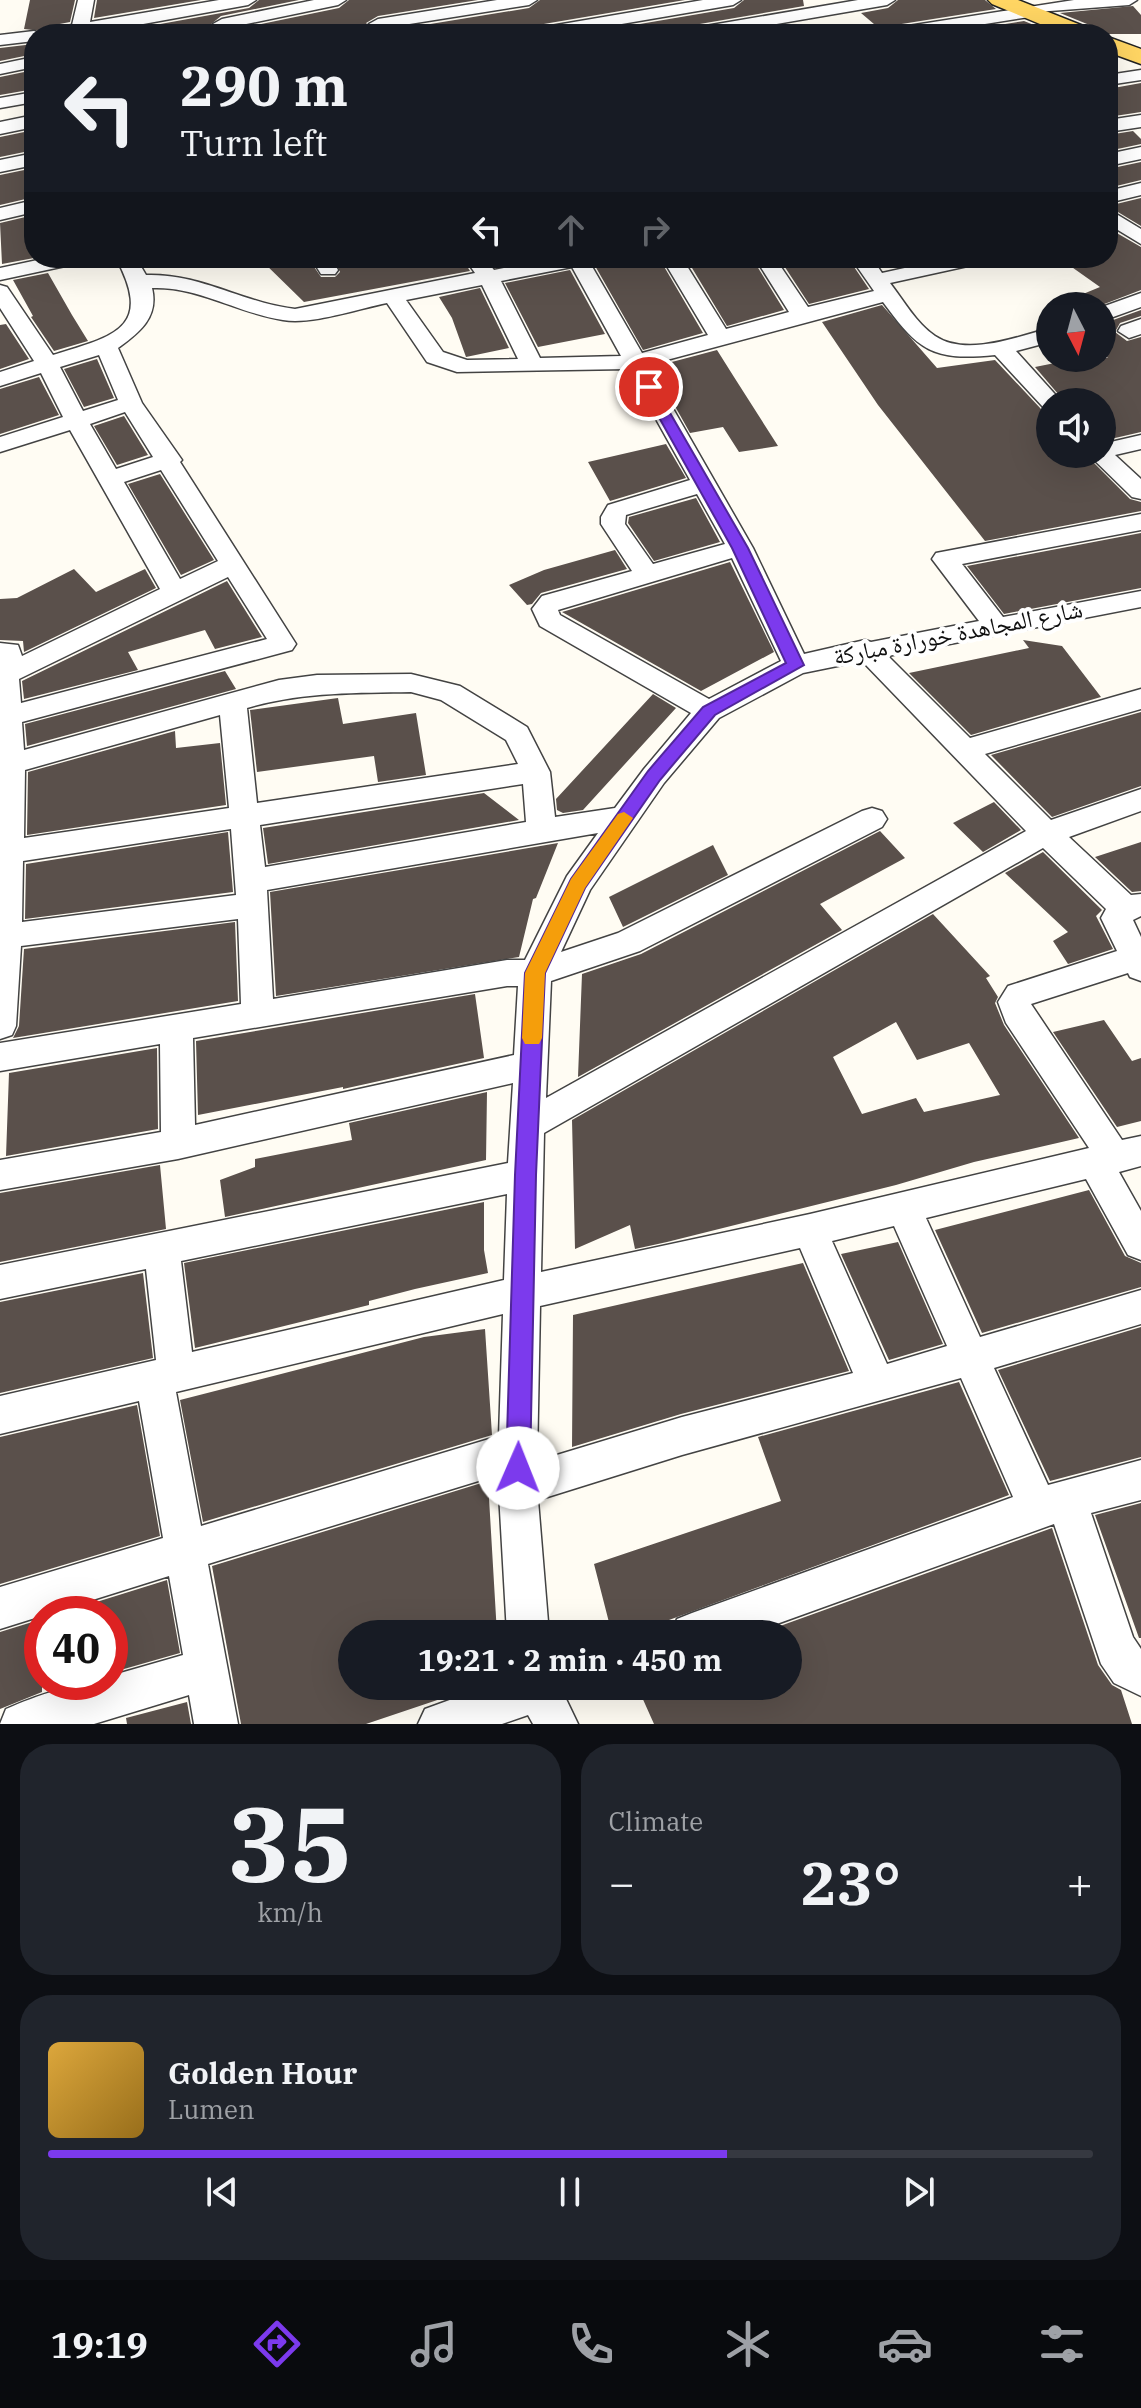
<!DOCTYPE html>
<meta charset="utf-8">
<style>
body{margin:0;font-family:"IBM Plex Serif","Noto Naskh Arabic",serif;background:#20242c;color:#f1f3f6;height:100vh;display:flex;flex-direction:column;font-size:30px;white-space:nowrap}
*{box-sizing:border-box;margin:0}
p{font-size:26px;color:#9ea1a6}
.icon{flex:none;width:44px;height:44px;fill:none;stroke:currentColor;stroke-width:2;stroke-linecap:round;stroke-linejoin:round}
.map{position:relative;height:1724px;overflow:hidden}
.sheet{display:flex;flex-direction:column;gap:20px;padding:20px;background:#0d0f14;flex:1}
.sheet>*{flex:none}
.top-card{position:absolute;left:24px;top:24px;width:1094px;height:244px;border-radius:32px;box-shadow:0 8px 32px #0002;background:#171b24;color:#f1f3f6;overflow:hidden}
.needle{width:52px;rotate:174deg}
.fabs{position:absolute;left:1036px;top:292px;display:grid;gap:16px}
.fabs a{display:grid;place-items:center;width:80px;height:80px;border-radius:50%;background:#171b24;box-shadow:0 8px 32px #0002;font-size:40px}
.speed{position:absolute;left:24px;top:1596px;display:flex;gap:16px;font-size:40px;font-weight:700;text-align:center}
.speed>*{display:grid;place-content:center;width:104px;height:104px;border-radius:50%;background:#171b24;box-shadow:0 8px 32px #0002;line-height:1}
.speed .limit{border:12px solid #d22;background:#fff;color:#111}
.pin{position:absolute;display:grid;place-items:center;width:68px;height:68px;color:#fff;margin:-34px;border:4px solid #fff;border-radius:50%;box-shadow:0 2px 8px #0007}
.me{position:absolute;width:88px;margin:-44px;rotate:1deg;stroke-linejoin:round;filter:drop-shadow(0 0 6px #0008)}
.turn{display:flex;align-items:center;gap:28px;height:168px;padding:0 24px;font-size:36px}
.turn .icon{width:104px;height:104px;stroke-width:2.5}
.turn b{display:block;font-size:56px;line-height:68px}
.lanes{display:flex;align-items:center;height:76px;padding:0 24px;background:#0003;justify-content:center;gap:40px;direction:ltr}
.lanes .off{opacity:.35}
.big{font-size:60px;font-weight:700;line-height:1.1}
.sheet .card{flex:1;display:flex;flex-direction:column;justify-content:center;gap:12px;min-width:0;padding:0 28px;border-radius:32px;background:#20242c}
.sheet .dial{align-items:center;gap:0}
.dial b{font-size:104px;line-height:1}
.song{display:flex;align-items:center;gap:24px}
.cover{width:96px;height:96px;border-radius:12px;background:linear-gradient(135deg,hsl(40 70% 55%),hsl(40 70% 35%))}
.played{height:8px;border-radius:4px;background:linear-gradient(90deg,#7c3aed 65%,#363941 65%)}
.keys{display:flex;justify-content:space-around;direction:ltr}
.heat{display:flex;justify-content:space-between;align-items:center;font-size:44px;direction:ltr}
.sheet .tiles{flex:1;display:grid;gap:20px;grid-template-columns:1fr 1fr}
.card:last-child{grid-column:span 2}
.trip{position:absolute;left:338px;top:1620px;width:464px;height:80px;border-radius:40px;background:#171b24;box-shadow:0 8px 32px #0002;font-weight:700;line-height:80px;text-align:center}
.dock{display:flex;height:128px;justify-content:space-around;align-items:center;background:#090b0e;color:#9ea1a6}
.dock .icon{width:56px;height:56px}
.dock .current{color:#7c3aed}
.dock b{font-size:36px;color:#f1f3f6}
.map>svg:first-child{display:block}
.building{fill:#5a504b;fill-rule:evenodd}
.lines{fill:none;stroke-linecap:round;stroke-linejoin:round}
.minor-casing{stroke:#434343;stroke-width:3}
.major-casing{stroke:#212121;stroke-width:3}
.minor{fill:#fff;fill-rule:evenodd}
.major{fill:#ffd563;fill-rule:evenodd}
.route{fill:#7c3aed;stroke:#51269a;stroke-width:2}
.slow{fill:#f59e0b}
.labels{text-anchor:middle;stroke-width:8;stroke-linejoin:round;paint-order:stroke}
.street-label{font-size:24px;fill:#101010;stroke:#fff}
</style>
<div class="map">
<svg width="1141" height="1724" viewBox="0 0 1141 1724">
<rect width="100%" height="100%" fill="#fffcf3"/>
<!-- building -->
<path class="building" d="M30,0H75L70,22L44,27L41,31L24,29Z
M97,0H201L94,18Z
M259,0H299L221,16L210,25L223,32L339,8L349,0H478L378,16L366,23L372,29L352,34H105L249,8Z
M540,0H685L532,26L521,34H431L412,27L529,8Z
M744,0H803L804,6L688,26L676,34H581L734,8Z
M898,0H985L996,9L889,26L881,30L861,13L888,8Z
M1133,6L1141,15V34H1097L1092,26L1060,13Z
M1024,21L1034,25L1019,27L1014,34H941Z
M34,44V54L0,61V48Z
M34,70V89L0,95V77Z
M1141,83V112L1108,117V89Z
M34,130V150L0,157V137Z
M1133,131L1141,139V144L1108,151V135Z
M1141,162V180L1108,188V169Z
M34,168V197L0,205V175Z
M1141,198V226L1108,206Z
M34,215V258L2,264L0,223Z
M1108,228L1141,247V290L1099,306H1054L1100,287L1059,258H1108Z
M259,258H308L321,277H335L340,272L334,258H469L465,263L470,271L304,302Z
M600,258H659L703,333L643,350L594,264Z
M686,258H752L784,310L727,326Z
M779,258H848L869,289L809,304Z
M570,270L605,334L538,347L505,283Z
M48,273L72,315L88,341L54,351L31,317L33,316L13,280Z
M480,288L509,348L466,357L452,318L439,297Z
M882,305L937,368L995,360L1041,409L1050,412V454H1085L1130,499L1141,502V511L985,541L878,405L822,322Z
M1141,310V316L1120,323L1115,332L1127,341L1141,337V432L1102,441V402H1065L1035,367L1080,358H1108L1102,353V324Z
M6,324L29,359L0,369V325Z
M717,350L734,377L778,446L739,452L723,427L690,433L653,367Z
M97,359L114,398L84,407L64,369Z
M39,377L59,415L0,434V389Z
M124,416L148,455L117,465L94,426Z
M666,444L686,478L610,501L588,462Z
M160,474L214,560L181,575L128,484Z
M696,498L720,542L654,561L628,523L629,517Z
M1141,533V588L1004,614L967,566Z
M615,550L627,569L541,593L532,604L527,605L509,585L544,570Z
M730,562L774,652L701,691L562,612Z
M74,569L96,592L145,569L156,588L24,652L23,641L0,640V599L17,598Z
M227,581L262,637L215,649L205,630L128,652L138,670L24,699L22,681Z
M1023,640L1062,646L1101,697L971,735L909,673L1029,648Z
M225,671L236,689L27,746L25,724Z
M653,694L676,708L583,810L563,813L557,810L556,799Z
M338,698L343,724L416,713L426,775L378,782L374,756L257,772L250,710Z
M1141,712V786L1052,817L991,755Z
M175,731L176,748L220,743L226,805L27,835L28,772Z
M484,793L519,820L268,864L263,828Z
M994,802L1021,830L983,852L953,823Z
M880,831L905,858L820,904L842,930L578,1077L582,974L641,954Z
M228,832L233,892L25,919L26,864Z
M1141,842V891L1132,892L1095,857Z
M558,843L536,898L533,899L519,957L276,996L270,892Z
M713,845L728,875L623,927L609,897Z
M1043,852L1102,910L1096,916L1113,949L1068,964L1053,941L1068,932L1005,873Z
M933,914L990,976L986,978L998,997L995,1003L1004,1025L1079,1138L974,1162L896,1185L667,1242L635,1249L630,1225L575,1249L572,1120ZM896,1022L917,1060L969,1043L1000,1095L924,1112L916,1098L862,1114L833,1057Z
M235,922L238,1001L13,1038L19,1026L24,949Z
M475,994L484,1058L343,1089V1087L198,1115L196,1041Z
M1104,1020L1132,1061L1141,1058V1121L1117,1127L1053,1032Z
M157,1048L158,1129L6,1156L9,1073Z
M487,1092L486,1160L225,1217L220,1180L255,1167V1159L352,1140L349,1123Z
M160,1165L166,1229L0,1262V1193Z
M1089,1190L1125,1256L1141,1263V1287L982,1333L935,1230Z
M484,1202V1250L488,1273L415,1289L369,1301V1305L195,1348L184,1263Z
M898,1242L943,1344L889,1360L841,1254Z
M803,1263L849,1371L681,1414L572,1447L573,1315Z
M143,1273L153,1358L0,1393V1302Z
M1141,1327V1457L1050,1481L998,1370Z
M485,1329L492,1435L203,1522L180,1400L424,1337Z
M959,1382L1009,1495L631,1634H612L594,1564L781,1501L758,1437Z
M137,1405L160,1536L0,1584V1437Z
M488,1481L497,1634H352V1686L473,1688L366,1724H241L212,1566Z
M1141,1503V1638H1139L1095,1515Z
M1052,1528L1098,1665L1112,1685L1121,1690L1132,1724H654L637,1686H788V1634H758Z
M167,1580L180,1653L110,1673V1614H58Z
M42,1619V1692L0,1709V1632Z
M187,1702L191,1724H127L126,1718Z"/>
<g class="lines">
<!-- minor casing -->
<g class="minor-casing">
<path id="minor" d="M78,0H94L90,22L219,0H256L248,5L88,34H42L45,30L72,25Z
M314,0H346L338,5L222,29L213,24L222,19Z
M497,0H537L529,5L378,29L369,24L378,19Z
M703,0H741L733,5L563,34H524L533,29Z
M858,0H895L887,5L718,34H679L688,29Z
M1074,0H1137L1129,5L1037,12L1029,17L922,34H880L889,29Z
M1066,22L1075,27L1072,31L1017,34L1020,30Z
M34,31L41,34H34V41L0,45V35Z
M34,57V67L0,74V64Z
M1141,70V80L1108,85V75Z
M34,92V102L0,108V98Z
M34,115V127L0,134V122Z
M1141,115V127L1108,132V120Z
M1141,147V159L1108,166V154Z
M34,153V165L0,172V160Z
M1141,183V195L1108,203V191Z
M34,200V212L0,220V208Z
M1108,209L1141,229V244L1108,224Z
M47,258H87L84,262L0,280V268Z
M116,258H136L146,275C200,273 243,303 295,309L475,273L468,263L473,258L485,259L494,270L555,258H597L590,263L642,353L708,335L662,258H682L726,329L789,312L755,258H775L808,307L874,291L851,258H872L882,273L950,258H989L986,262L890,283C904,301 916,323 935,336C966,357 1017,337 1050,328V342L1016,351L1062,402H1050V409L1043,407L995,355C932,361 919,351 883,302L648,365L753,548L804,654L865,640L871,642L979,621L932,559L936,553L1141,514V530L962,564L1003,617L1141,591V607L888,656L970,738L1141,689V709L985,754L1051,820L1141,789V811L1069,837L1131,895L1141,894V916L1133,920L1141,937V981L1130,977L1128,973L1031,1004L1122,1140L1141,1136V1166L1119,1172L1141,1211V1260L1128,1255L1086,1179L926,1218L980,1337L1141,1290V1324L994,1368L1048,1485L1141,1460V1500L1091,1513L1133,1637L1141,1649V1696L1114,1683L1101,1664L1054,1524L749,1634H671L677,1619L692,1613L1013,1497L961,1378L682,1455L538,1500L549,1634H507L498,1475L208,1564L238,1724H194L189,1695L94,1724H0L6,1709C38,1695 75,1682 110,1682V1676L183,1655L169,1576L0,1629V1587L163,1538L139,1401L0,1434V1396L156,1360L146,1269L0,1299V1265L508,1163L513,1083L178,1159L0,1190V1160L161,1132L160,1044L0,1071V1043L241,1004L238,919L21,946L16,1026L12,1035L0,1039V643L18,645L22,656L160,589L70,430L0,452V437L63,417L41,373L0,386V372L34,361L0,308V285L7,287L53,355C114,336 154,329 116,258ZM572,267L621,356L540,358L501,281ZM482,285L518,359L467,360L443,352L406,300ZM152,288C198,286 237,313 283,320C312,325 357,309 387,303L427,362L457,372L628,369L690,480L608,505L601,517V524L632,571L542,596L532,609L540,626L691,713L644,769L615,808L555,817L550,772L527,727L460,686L411,674L317,675L279,680L24,750L22,722L292,650L296,644L180,462L182,460L142,403L118,348C140,332 159,317 152,288ZM99,355L118,400L83,411L60,367ZM125,412L153,457L116,469L90,424ZM161,470L218,561L180,579L124,482ZM697,494L725,544L653,564L625,524L626,515ZM732,558L781,661L709,699L560,615L558,610ZM228,577L267,639L21,703L19,679ZM862,661L1026,831L546,1098L551,981L640,951L882,827L887,819L882,811L872,808L862,811L618,933L561,952L590,890L664,783L719,718L803,673ZM411,692L441,700L506,740L518,764L257,803L247,708C301,692 355,693 411,692ZM220,715L229,808L24,838L25,770ZM523,784L526,822L265,867L260,825ZM231,829L236,895L22,922L23,861ZM598,833L567,876L525,960H507L273,999L267,890ZM1043,848L1106,909L1101,918L1117,951L1008,986L998,1002L1006,1023L1089,1148L810,1214L541,1272L544,1133ZM507,986H518L514,1055L195,1125L193,1038ZM507,1194L504,1280L192,1352L181,1261ZM894,1226L947,1346L887,1364L832,1241ZM800,1248L853,1373L682,1417L537,1461L540,1306ZM503,1314L499,1436L201,1526L176,1392Z
M311,258H331L338,270L335,274H321Z
M1141,293V307L1102,321V307Z
M1141,319V334L1129,338L1118,331L1121,326Z
M1141,435V449L1115,455L1141,479V499L1132,497L1088,454H1102V444Z
M488,1686H571L566,1699L578,1724H533L528,1715L502,1724H418L425,1709Z"/>
</g>
<!-- major casing -->
<g class="major-casing">
<path id="major" d="M988,0H1018L1091,29L1094,34H1064L992,4Z
M1108,37L1141,49V64L1108,52Z"/>
</g>
<!-- minor -->
<use href="#minor" class="minor"/>
<!-- major -->
<use href="#major" class="major"/>
</g>
<!-- route -->
<path class="route" d="M649,382L655,387L748,548L804,665L715,715L660,780L585,888L545,973L536,1175L530,1468L526,1476L518,1480L509,1476L506,1468L515,1175L525,973L571,879L648,771L703,707L786,663L732,548L642,387Z"/>
<!-- slow -->
<path class="slow" d="M624,812L633,818L585,888L545,973L542,1038L539,1044H525L522,1038L525,973L571,879L618,814Z"/>
<g class="labels">
<!-- street labels -->
<g class="street-label">
<text transform="translate(958 633) rotate(-11)" y="8">شارع المجاهدة خورارة مباركة</text>
</g>
</g>
</svg>
<div class="fabs">
<a><svg class="needle" viewBox="-14 -14 28 28"><path d="M0-13l5 13h-10z" fill="#e53935"/><path d="M0 13l5-13h-10z" fill="#9ea1a6"/></svg></a>
<a><svg class="icon" aria-label="sound" viewBox="0 0 24 24"><path d="M4 9h4l5-4v14l-5-4H4zM17 9q2 3 0 6"/></svg></a>
</div>
<div class="speed"><div class="limit">40</div></div>
<div class="pin" style="left:649px;top:387px;background:#d93025"><svg class="icon" aria-label="arrive" viewBox="0 0 24 24"><path d="M6 21V4h12l-3 4 3 4H6"/></svg></div>
<svg class="me" style="left:518px;top:1468px" viewBox="-20 -20 40 40"><circle r="19" fill="#fff"/><path d="M0-13L10 11 0 6-10 11z" fill="#7c3aed"/></svg>
<div class="trip">19:21 · 2 min · 450 m</div>
<div class="top-card">
<div class="turn"><svg class="icon" aria-label="left" viewBox="0 0 24 24"><path d="M17 20v-9H6M10 6l-5 5 5 5"/></svg><div><b>290 m</b>Turn left</div></div>
<div class="lanes"><svg class="icon" aria-label="left" viewBox="0 0 24 24"><path d="M17 20v-9H6M10 6l-5 5 5 5"/></svg><svg class="icon off" aria-label="ahead" viewBox="0 0 24 24"><path d="M12 20V5M6 11l6-6 6 6"/></svg><svg class="icon off" aria-label="right" viewBox="0 0 24 24"><path d="M7 20v-9h11M14 6l5 5-5 5"/></svg></div>
</div>
</div>
<section class="sheet">
<div class="tiles">
<div class="card dial"><b>35</b><p>km/h</p></div>
<div class="card"><p>Climate</p>
<div class="heat"><a>−</a><b class="big">23°</b><a>+</a></div>
</div>
<div class="card">
<div class="song"><i class="cover"></i><div><b>Golden Hour</b><p>Lumen</p></div></div>
<div class="played"></div>
<div class="keys"><svg class="icon" aria-label="previous" viewBox="0 0 24 24"><path d="M18 5L8 12l10 7zM5 5v14"/></svg><svg class="icon" aria-label="pause" viewBox="0 0 24 24"><path d="M8 5v14M16 5v14"/></svg><svg class="icon" aria-label="next" viewBox="0 0 24 24"><path d="M6 5l10 7-10 7zM19 5v14"/></svg></div>
</div>
</div>
</section>
<nav class="dock">
<b>19:19</b>
<svg class="icon current" aria-label="directions" viewBox="0 0 24 24"><path d="M12 3l9 9-9 9-9-9zM9 14v-3h6M13 9l2 2-2 2"/></svg>
<svg class="icon" aria-label="music" viewBox="0 0 24 24"><path d="M9 18V5l10-2v13"/><circle cx="6" cy="18" r="3"/><circle cx="16" cy="16" r="3"/></svg>
<svg class="icon" aria-label="phone" viewBox="0 0 24 24"><path d="M5 4h4l2 5-3 2q2 4 5 5l2-3 5 2v4C11 20 4 13 5 4z"/></svg>
<svg class="icon" aria-label="climate" viewBox="0 0 24 24"><path d="M12 3v18M4 7l16 10M4 17L20 7"/></svg>
<svg class="icon" aria-label="car" viewBox="0 0 24 24"><path d="M5 17H2v-5l4-1 3-4h7l3 4 3 1v5h-3M9 17h6M6 11h13"/><circle cx="7" cy="17" r="2"/><circle cx="17" cy="17" r="2"/></svg>
<svg class="icon" aria-label="filters" viewBox="0 0 24 24"><path d="M4 7h16M4 17h16"/><circle cx="9" cy="7" r="2"/><circle cx="15" cy="17" r="2"/></svg>
</nav>
